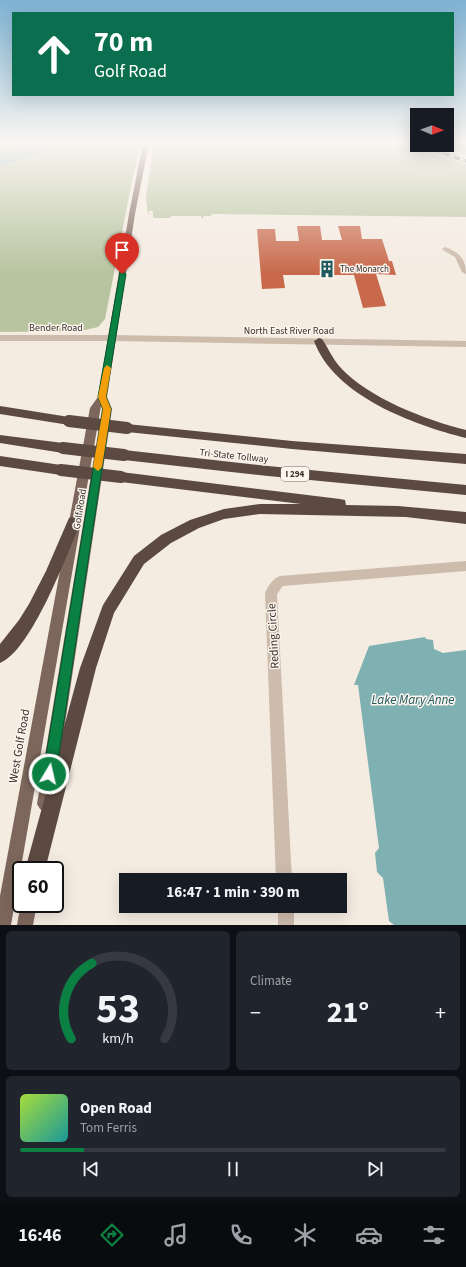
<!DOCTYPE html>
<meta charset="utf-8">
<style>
body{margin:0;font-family:"Source Sans 3",sans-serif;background:#20242c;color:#f1f3f6;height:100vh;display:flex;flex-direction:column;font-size:15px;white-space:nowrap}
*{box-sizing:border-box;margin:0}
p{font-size:13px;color:#9ea1a6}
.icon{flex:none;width:22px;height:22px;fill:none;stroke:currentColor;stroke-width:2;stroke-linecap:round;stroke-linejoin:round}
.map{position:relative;height:925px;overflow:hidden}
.drawer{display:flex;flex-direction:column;gap:6px;padding:6px;background:#0d0f14;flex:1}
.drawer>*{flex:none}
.hud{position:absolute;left:12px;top:12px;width:442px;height:84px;border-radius:0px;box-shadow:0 4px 16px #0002;background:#0b6e4f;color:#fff;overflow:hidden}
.needle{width:26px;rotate:91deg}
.tools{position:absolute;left:410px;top:108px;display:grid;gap:8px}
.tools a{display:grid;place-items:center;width:44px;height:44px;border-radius:0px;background:#171b24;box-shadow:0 4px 16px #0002;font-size:20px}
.speed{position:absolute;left:12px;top:861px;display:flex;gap:8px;font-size:20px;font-weight:700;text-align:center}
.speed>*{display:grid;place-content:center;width:52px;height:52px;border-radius:50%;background:#171b24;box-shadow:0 4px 16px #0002;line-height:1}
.speed .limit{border:2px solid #111;border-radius:6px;background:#fff;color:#111}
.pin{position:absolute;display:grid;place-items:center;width:34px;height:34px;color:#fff;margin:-41px -17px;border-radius:50% 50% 50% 0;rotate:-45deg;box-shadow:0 0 4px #0007}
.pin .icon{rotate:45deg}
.me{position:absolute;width:44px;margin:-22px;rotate:9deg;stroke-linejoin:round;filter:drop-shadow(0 0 3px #0008)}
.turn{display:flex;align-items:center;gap:14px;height:84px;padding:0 16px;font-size:18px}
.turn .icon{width:52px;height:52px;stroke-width:2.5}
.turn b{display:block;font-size:28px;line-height:34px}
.big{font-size:30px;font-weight:700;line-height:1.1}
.drawer .tile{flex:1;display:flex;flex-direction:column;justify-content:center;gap:6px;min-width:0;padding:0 14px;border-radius:6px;background:#20242c}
.drawer .dial{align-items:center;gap:0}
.dial svg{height:104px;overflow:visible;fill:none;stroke:#363941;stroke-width:7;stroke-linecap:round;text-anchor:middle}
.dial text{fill:#f1f3f6;stroke:none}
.song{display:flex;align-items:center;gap:12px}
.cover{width:48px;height:48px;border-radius:6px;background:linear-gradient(135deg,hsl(80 70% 55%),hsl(180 70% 35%))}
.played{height:4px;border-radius:2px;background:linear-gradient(90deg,#0b8043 15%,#363941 15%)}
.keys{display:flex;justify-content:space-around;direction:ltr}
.heat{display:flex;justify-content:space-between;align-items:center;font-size:22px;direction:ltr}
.drawer .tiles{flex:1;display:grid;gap:6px;grid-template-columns:1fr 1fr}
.tile:last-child{grid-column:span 2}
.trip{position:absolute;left:119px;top:873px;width:228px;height:40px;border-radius:0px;background:#171b24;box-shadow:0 4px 16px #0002;font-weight:700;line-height:40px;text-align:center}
.tab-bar{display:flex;height:64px;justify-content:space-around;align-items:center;background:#090b0e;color:#9ea1a6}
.tab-bar .icon{width:28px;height:28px}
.tab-bar .current{color:#0b8043}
.tab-bar b{font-size:18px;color:#f1f3f6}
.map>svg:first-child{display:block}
.green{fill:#b8c4a0}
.water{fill:#7fb0b2}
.building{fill:#c8694b}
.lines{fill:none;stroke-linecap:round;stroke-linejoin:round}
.minor{fill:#cdbbac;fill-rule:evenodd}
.major{fill:#7d675c;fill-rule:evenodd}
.highway{fill:#5c4a42;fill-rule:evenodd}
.rail-casing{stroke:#3b302b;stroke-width:3}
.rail{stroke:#fbf5ee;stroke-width:2;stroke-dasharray:5.5;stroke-linecap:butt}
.highway-bridge{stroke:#5c4a42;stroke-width:12}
.route{fill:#0b8043;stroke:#07532c}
.slow{fill:#f59e0b}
.labels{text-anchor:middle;stroke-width:3;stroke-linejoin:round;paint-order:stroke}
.far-poi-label{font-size:9px;fill:#3b302b;stroke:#fbf5ee;text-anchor:start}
.shield{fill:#fbf5ee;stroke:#756b66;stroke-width:1}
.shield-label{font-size:9px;font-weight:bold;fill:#3b302b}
.street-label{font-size:10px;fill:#3b302b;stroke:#fbf5ee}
.near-street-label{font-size:12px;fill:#3b302b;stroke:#fbf5ee}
.near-water-label{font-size:13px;font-style:italic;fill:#1f5a5e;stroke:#fbf5ee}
</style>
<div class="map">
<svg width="466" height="925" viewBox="0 0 466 925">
<rect width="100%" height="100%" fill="#f4ebe1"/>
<!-- green -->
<path class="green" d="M0,143H141L132,181L105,319L98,327L81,331L0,332Z
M154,143H400L466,164V217L212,214L211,216H204L202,219L201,216H171L170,218H155L153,217V211H149L148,215L146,198Z
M447,143H466V155L436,145H447Z"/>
<!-- water -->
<path class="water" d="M27,143H59L41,153L0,166V154Z
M425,637L426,639L433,640L434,649L443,653L466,650V925H394L389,921L383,878L377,872L375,853L379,848L358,685H354L369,646Z"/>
<!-- building -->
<path class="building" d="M297,226H320L322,240H342L338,226H360L362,239H382L389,261H392L396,275L376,274L386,306L363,308L354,275H283L285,288L262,289L257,229H275L276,241H299Z"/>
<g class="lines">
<!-- minor -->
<path class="minor" d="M445,247C459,252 466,259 466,274L462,272L455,257L443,250L442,249Z
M0,335H113L466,341V347L113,341H0Z
M466,561V571L283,586L277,594L292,880H276L265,593C268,586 273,578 280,576Z
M278,906H294V925H278Z"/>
<!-- major -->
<path class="major" d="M143,143H149L135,214L107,397L112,409L53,804L50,809L45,812L40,809L37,804L102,409L101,406L11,925H0V896L90,408L98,397L129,214Z
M21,903L37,904L33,925H17Z"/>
<!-- highway -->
<path class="highway" d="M319,338L322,339C329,349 332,358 340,367C368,398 426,420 466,430V438C414,425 334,396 314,341Z
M0,406L69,417L73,418L75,421L73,424L69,425L0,414Z
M127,424L292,441L466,454V464L292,449L127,432L123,431L121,428L123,425Z
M0,435L63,443L67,445L69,448L67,451L63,453L0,443Z
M124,450L268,466L466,485V495L268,476L124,460L120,458L118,455L120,452Z
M0,456L61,465L65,467L67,470L65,473L61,475L0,466Z
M121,472L340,499L345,500L346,505L398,506L466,512V524L406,517L260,514L224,519L199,528L171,543L144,564L114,613L96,668L45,870H25L80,668L103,605L134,556L161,535L190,520L224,509L260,504H301L121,482L117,480L115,477L117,474Z
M74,516L79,518L81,522C67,554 32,650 0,663V644L19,620L29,604L46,571L69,518Z"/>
<!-- rail casing -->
<g class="rail-casing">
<path id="rail" d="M418,145L466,161"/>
</g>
<!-- rail -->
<use href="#rail" class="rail"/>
<!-- highway-bridge -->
<path class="highway-bridge" d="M69,421L127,428
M63,448L124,455
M61,470L121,477"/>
</g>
<!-- sky -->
<linearGradient id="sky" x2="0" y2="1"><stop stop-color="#7eb2d2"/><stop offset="0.52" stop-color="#faf6f2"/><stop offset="1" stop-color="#faf6f2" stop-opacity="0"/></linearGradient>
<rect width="466" height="273" fill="url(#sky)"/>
<!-- route -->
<path class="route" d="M120,272L126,274L106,397L111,409L56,774L54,779L49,781L45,779L43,774L103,409L98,397Z"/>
<!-- slow -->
<path class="slow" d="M107,365L111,368L106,397L111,409L102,467L98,471L93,467L103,409L98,397L104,368Z"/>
<!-- icons -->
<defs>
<g id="building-bare" transform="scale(1.38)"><path d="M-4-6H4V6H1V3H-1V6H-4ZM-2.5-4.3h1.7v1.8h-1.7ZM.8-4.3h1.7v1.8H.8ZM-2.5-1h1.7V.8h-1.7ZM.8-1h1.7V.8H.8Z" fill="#1f5a5e" stroke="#fbf5ee" stroke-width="2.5" paint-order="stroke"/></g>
</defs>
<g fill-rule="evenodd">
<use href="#building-bare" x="327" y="269"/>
</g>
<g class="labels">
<!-- far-poi labels -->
<g class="far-poi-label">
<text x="340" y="272">The Monarch</text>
</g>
<!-- shield labels -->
<rect class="shield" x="281" y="467" width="28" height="14" rx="3"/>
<g class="shield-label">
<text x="295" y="477">I 294</text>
</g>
<!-- street labels -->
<g class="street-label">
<text x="56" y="331">Bender Road</text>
<text x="289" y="334">North East River Road</text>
<text transform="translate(234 455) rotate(6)" y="4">Tri-State Tollway</text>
<text transform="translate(79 509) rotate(-81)" y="4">Golf Road</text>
</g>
<!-- near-street labels -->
<g class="near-street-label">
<text transform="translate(273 636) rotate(-93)" y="4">Reding Circle</text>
<text transform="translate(19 746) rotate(-80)" y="4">West Golf Road</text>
</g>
<!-- near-water labels -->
<g class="near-water-label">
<text x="413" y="704">Lake Mary Anne</text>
</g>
</g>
</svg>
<div class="tools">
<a><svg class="needle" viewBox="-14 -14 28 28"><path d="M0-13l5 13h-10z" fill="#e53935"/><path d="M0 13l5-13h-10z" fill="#9ea1a6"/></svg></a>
</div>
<div class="speed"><div class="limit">60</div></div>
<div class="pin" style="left:122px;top:274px;background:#d93025"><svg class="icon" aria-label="arrive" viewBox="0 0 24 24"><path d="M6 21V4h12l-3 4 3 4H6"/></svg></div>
<svg class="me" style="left:49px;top:774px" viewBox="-20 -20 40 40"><circle r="17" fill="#0b8043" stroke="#fff" stroke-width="3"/><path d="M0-11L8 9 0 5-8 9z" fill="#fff"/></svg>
<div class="trip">16:47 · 1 min · 390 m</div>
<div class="hud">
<div class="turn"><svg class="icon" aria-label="ahead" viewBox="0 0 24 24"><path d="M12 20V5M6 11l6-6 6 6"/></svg><div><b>70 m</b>Golf Road</div></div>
</div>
</div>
<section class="drawer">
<div class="tiles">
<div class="tile dial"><svg viewBox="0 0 100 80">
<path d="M14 69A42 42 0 1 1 86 69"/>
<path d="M14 69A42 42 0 0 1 30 11" stroke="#0b8043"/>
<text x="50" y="56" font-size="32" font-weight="700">53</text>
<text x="50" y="72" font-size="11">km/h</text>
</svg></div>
<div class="tile"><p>Climate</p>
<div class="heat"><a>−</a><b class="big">21°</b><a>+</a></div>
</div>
<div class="tile">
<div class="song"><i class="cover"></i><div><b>Open Road</b><p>Tom Ferris</p></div></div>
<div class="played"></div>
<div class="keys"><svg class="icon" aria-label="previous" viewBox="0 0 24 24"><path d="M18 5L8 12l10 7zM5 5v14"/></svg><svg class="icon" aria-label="pause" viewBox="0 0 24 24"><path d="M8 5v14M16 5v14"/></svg><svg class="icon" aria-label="next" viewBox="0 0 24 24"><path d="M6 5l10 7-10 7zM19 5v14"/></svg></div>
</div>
</div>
</section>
<nav class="tab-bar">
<b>16:46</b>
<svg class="icon current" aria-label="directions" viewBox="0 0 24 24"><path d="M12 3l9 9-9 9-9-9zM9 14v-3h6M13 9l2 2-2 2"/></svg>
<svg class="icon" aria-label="music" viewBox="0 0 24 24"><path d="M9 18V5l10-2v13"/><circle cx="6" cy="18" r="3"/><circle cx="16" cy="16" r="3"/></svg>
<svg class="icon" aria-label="phone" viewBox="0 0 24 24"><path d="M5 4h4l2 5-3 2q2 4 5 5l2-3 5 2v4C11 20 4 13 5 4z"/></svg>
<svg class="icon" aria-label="climate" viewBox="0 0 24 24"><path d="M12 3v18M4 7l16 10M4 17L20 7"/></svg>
<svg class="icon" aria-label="car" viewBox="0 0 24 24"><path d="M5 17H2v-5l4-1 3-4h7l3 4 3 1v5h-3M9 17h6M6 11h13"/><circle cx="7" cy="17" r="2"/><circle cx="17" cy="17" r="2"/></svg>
<svg class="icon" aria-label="filters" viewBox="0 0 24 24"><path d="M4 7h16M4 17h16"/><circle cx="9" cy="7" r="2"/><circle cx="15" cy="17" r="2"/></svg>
</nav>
